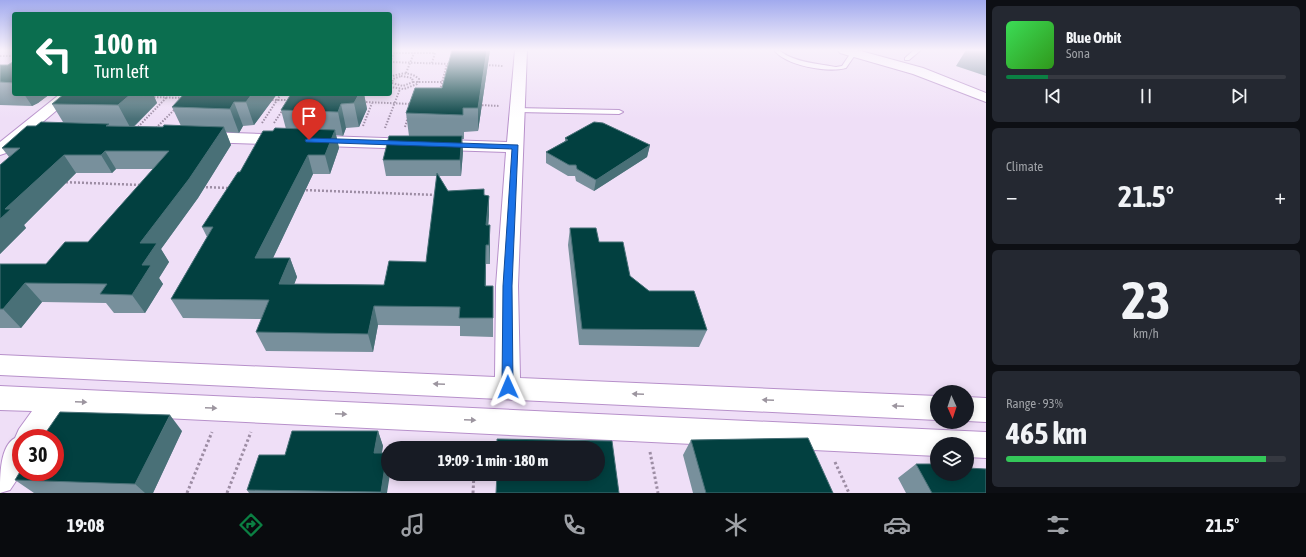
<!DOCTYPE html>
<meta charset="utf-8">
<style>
body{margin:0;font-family:"Asap Condensed",sans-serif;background:#242831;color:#f1f3f6;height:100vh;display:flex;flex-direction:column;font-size:15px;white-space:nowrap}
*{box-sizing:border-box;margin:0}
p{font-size:13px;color:#9ea1a6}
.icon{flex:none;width:22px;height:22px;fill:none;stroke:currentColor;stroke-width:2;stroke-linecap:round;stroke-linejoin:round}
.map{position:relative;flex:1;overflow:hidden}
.side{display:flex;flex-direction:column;gap:6px;padding:6px;background:#0d0f14;width:320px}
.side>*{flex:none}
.guide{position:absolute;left:12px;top:12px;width:380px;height:84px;border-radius:4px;box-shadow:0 2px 10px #0003;background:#0b6e4f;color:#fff;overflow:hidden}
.needle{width:26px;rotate:177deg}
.fabs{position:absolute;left:930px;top:385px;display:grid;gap:8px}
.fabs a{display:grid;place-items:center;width:44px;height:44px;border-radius:50%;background:#171b24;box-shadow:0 2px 10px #0003;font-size:20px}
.speed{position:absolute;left:12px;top:429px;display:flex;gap:8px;font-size:20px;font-weight:700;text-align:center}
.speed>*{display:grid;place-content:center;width:52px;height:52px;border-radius:50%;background:#171b24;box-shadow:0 2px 10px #0003;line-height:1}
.speed .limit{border:6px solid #d22;background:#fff;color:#111}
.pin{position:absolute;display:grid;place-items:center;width:34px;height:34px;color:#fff;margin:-41px -17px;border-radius:50% 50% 50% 0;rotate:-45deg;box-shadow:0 0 4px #0007}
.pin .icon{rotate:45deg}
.me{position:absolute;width:44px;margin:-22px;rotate:359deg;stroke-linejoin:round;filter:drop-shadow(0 0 3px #0008)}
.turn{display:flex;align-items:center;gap:14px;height:84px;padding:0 16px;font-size:18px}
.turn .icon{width:52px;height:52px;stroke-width:2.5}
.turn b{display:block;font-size:28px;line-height:34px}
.big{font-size:30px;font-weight:700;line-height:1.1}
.side .card{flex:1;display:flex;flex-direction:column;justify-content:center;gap:6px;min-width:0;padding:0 14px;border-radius:6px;background:#242831}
.side .dial{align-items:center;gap:0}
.dial b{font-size:52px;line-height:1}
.song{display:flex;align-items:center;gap:12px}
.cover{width:48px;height:48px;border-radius:6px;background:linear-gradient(135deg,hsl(130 70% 55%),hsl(110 70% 35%))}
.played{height:4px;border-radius:2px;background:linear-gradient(90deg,#0b8043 15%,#363941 15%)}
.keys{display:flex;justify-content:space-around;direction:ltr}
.heat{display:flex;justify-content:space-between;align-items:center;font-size:22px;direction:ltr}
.charge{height:6px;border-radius:3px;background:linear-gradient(90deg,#34c759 93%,#363941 0)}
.trip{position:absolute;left:381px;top:441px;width:224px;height:40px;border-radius:20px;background:#171b24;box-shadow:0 2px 10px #0003;font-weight:700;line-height:40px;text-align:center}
.menu{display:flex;height:64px;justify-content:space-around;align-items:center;background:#090b0e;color:#9ea1a6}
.menu .icon{width:28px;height:28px}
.menu .active{color:#0b8043}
.menu b{font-size:18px;color:#f1f3f6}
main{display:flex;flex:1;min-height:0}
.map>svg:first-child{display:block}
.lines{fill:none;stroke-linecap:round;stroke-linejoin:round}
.service-casing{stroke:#b790ca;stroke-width:2}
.minor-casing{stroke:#b790ca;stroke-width:2}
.path-far2{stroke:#9d8da4;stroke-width:2;stroke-dasharray:1.5 1.5;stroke-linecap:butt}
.path-far1{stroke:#9d8da4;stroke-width:2.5;stroke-dasharray:2 2;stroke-linecap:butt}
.path{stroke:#9d8da4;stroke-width:3;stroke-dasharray:2.5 2.5;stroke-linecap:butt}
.service{fill:#fff;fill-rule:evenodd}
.minor{fill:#fff;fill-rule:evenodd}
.wall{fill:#78909c}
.shaded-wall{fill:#497077}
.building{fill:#024040;stroke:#497077}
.oneway{fill:#9c959f}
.route{fill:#1a73e8;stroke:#114b97}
</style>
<main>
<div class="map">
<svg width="986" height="493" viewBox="0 0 986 493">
<rect width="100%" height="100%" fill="#efdff7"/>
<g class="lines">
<!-- service casing -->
<g class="service-casing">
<path id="service" d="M774,50C781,50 782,53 788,56C802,63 820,64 836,67L842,66L852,51L857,52L846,68C828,73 786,66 774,50Z
M914,50H921L909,60H905V58Z
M514,108L619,110L623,112L619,114L517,112L513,110Z"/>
</g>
<!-- minor casing -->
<g class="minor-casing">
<path id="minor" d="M515,50H527L518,286L520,378L937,396V420L0,375V355L495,377L496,286L506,152L202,142L196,140L194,137L196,134L202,132L507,142Z
M838,50H857L923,68L986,93V102L913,74L840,53Z
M60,94H76L6,153L0,155V142Z
M0,386L986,432V458L967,457V444H937V456L61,413L45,438H21L22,472L10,490L0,493C0,475 0,446 15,438L19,429L32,411L0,410Z
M967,397L986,398V422L967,421Z"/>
</g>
<!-- path-far2 -->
<path class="path-far2" d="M0,56H14
M390,62L451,64
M390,62L394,53H435L432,63
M486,65L503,66
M406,73L414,53
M401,76L412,78L413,82L403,86L392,83L393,79Z
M390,77C400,73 410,71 419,79L417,84L404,89L390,87
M413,82H442
M440,90L447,64
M151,97L184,98
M269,100H290
M363,102L412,104
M479,105L500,106
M262,123L281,94
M274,123L282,111
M363,126L372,103
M405,127L408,117
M156,128L175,109
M385,128L400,89
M136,129L167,97"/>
<!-- path-far1 -->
<path class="path-far1" d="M62,182L141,185
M202,187L229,188
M302,190L437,195"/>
<!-- path -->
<path class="path" d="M650,452L658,493
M835,462L849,493
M187,493L212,432
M227,493L251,432
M473,493L474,474"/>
<!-- service -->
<use href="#service" class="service"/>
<!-- minor -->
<use href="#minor" class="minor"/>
</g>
<!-- wall -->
<path class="wall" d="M490,50L478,131L464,132V139H462L463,152L461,176H439L448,191L484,195L489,196V215L488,225L490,244V264H486V286H493V337L460,336V326L378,325L373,352L266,351L256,332L262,319L183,318L171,299L207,237L202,227L240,172L273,131L286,129L281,110L364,94L367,109L359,127L346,128L343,136L336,135L339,148L330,174H313L273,258H290L297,277L294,284L384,285L426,262L437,176H386L383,160L409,136L406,113L442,88Z
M966,50H986V76L956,66Z
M14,61V94H50L38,103L32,106L0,105V65H8Z
M64,94H153L157,103L134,127H163L181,126L172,107L277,94L254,125L243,126L239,133L226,132L231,145L198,198L161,249L169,262L159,278L163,284L145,313H114L106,303L42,302L21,328H0V264H46L88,242L153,169H116L112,173H76L24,225L26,228L0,254V165L9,157L2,148L36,126L63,122L52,104Z
M565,138L650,145L647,157L594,191L576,181L575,176H568L546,163V152L565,141Z
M570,228L599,242L630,276L649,291L707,330L699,347L579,345L568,245Z
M182,431L153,493H34L15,480Z
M378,431L383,446L382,453L387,493H249L247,490L285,455Z
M691,440L833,493H693L683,455Z
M916,464L937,474L986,493H906L898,478Z"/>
<!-- shaded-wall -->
<path class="shaded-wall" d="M487,50H490L478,131V108Z
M24,94H50L38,103L32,106Z
M128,94H153L157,103L131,129L118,105Z
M252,94H277L254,125L246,102Z
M359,94H364L367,109L359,127L354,103Z
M234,102L243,126L239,133L230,109Z
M341,104L346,128L343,136L338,112Z
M224,127L231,145L198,198L161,249L169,262L159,278L163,284L145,313L132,295L142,265L140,243Z
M335,130L339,148L330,174L325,155Z
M462,136L463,152L461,176L460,160Z
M650,145L647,157L594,191L596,180Z
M105,151L116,169L112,173L101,155Z
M64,155L76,173L24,225L26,228L0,254V219L5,209Z
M308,155L313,174L264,277L255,258Z
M489,196V215L487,244L486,225Z
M490,225V264L489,245Z
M486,245V264L485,305V286Z
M290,258L297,277L287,303L279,284Z
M25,283L42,302L21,328L3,309Z
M374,306L378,325L373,352L368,334Z
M170,415L182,431L153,493H145L135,484Z
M378,431L383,446L379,467L374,453Z
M387,453L388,457V474H390L387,493H381V492Z"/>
<!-- building -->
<path class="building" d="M452,50H487L478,108H463V115L406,113L415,88H442Z
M14,61V83L0,82V65H8Z
M64,94H131L118,105L52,104Z
M184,94H252L246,102H234L230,109L172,107Z
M291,94H359L354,103L341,104L338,112L281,110Z
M41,122L109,124L106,126L163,127L164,125L224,127L189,179L140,243H157L142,265H151L132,295L100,294L107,284L25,283L3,309H0V264H46L65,242H88L169,151H105L101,155H64L5,209H11L0,219V165L20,148H2L27,126H36Z
M594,122L603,123L650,145L596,180L577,169L576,165H569L546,152L568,140L565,138Z
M275,128L335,130L325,155H308L255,258H290L279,284L384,285L389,261L426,262L437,173L448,191L484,189V195L489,196L486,225H490L489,245H486L485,286H493V318H459L460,307L374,306L368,334L256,332L269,300L171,299L213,227H202L238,172H240L263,131H273Z
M389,136H462L460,160H383Z
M570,228H596L599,242H623L630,276L649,291H694L707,330L582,329Z
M60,412L170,415L135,484L15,480L21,470V472H55V438H42Z
M292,431H378L374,453H387L381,492L247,490L259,455H285Z
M808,438L833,493H706L691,440Z
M497,439L612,441L619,493H496L497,474H598V448H497Z
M916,464H937V474H967V468L986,469V493H932Z"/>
<!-- one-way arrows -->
<defs><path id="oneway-solid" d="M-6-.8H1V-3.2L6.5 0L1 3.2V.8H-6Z"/></defs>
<g class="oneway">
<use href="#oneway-solid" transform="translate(439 384) rotate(-177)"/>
<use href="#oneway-solid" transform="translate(638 394) rotate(-177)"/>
<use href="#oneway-solid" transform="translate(768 400) rotate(-177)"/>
<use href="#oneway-solid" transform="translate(81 402) rotate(3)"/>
<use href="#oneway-solid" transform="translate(898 406) rotate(-177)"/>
<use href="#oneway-solid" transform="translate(211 408) rotate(3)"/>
<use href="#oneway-solid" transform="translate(341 414) rotate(3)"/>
<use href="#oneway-solid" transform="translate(470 420) rotate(3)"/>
</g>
<!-- sky -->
<linearGradient id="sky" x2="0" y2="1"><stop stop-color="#a1aaee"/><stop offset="0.42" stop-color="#f8f1fb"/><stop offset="1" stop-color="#f8f1fb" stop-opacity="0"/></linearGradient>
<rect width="986" height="119" fill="url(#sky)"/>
<!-- route -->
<path class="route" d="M309,138L518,145L512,286L513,387L512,391L508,392L504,391L502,387L503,286L512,149L306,142L305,140Z"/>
</svg>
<div class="fabs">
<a><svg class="needle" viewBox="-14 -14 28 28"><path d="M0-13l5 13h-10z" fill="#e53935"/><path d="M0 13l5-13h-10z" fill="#9ea1a6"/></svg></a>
<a><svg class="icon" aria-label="layers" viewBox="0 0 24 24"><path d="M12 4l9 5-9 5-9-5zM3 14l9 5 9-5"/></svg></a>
</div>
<div class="speed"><div class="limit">30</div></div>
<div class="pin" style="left:309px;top:140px;background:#d93025"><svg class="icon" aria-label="arrive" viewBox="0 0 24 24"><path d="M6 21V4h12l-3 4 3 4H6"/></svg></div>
<svg class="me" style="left:508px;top:387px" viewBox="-20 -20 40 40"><path d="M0-17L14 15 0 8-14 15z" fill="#1a73e8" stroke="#fff" stroke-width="4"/></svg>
<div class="trip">19:09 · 1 min · 180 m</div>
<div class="guide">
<div class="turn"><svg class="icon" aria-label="left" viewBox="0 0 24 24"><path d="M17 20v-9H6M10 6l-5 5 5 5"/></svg><div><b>100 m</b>Turn left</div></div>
</div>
</div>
<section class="side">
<div class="card">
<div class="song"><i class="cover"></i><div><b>Blue Orbit</b><p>Sona</p></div></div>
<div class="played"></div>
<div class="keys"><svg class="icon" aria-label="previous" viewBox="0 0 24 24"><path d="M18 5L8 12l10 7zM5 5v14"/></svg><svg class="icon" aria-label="pause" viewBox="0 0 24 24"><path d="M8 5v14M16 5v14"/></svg><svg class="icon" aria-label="next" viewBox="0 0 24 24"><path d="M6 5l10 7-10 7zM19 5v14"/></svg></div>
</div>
<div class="card"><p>Climate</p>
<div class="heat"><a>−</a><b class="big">21.5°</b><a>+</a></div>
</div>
<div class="card dial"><b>23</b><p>km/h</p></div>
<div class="card"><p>Range · 93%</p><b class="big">465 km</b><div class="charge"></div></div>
</section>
</main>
<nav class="menu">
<b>19:08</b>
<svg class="icon active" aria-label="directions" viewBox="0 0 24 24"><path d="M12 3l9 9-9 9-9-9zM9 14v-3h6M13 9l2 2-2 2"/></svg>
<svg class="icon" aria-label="music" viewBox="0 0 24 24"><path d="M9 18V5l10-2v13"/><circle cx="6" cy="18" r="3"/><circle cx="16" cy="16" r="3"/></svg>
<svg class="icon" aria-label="phone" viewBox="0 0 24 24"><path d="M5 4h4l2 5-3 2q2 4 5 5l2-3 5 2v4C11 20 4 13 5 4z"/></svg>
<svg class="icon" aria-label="climate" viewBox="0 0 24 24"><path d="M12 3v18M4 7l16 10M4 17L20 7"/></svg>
<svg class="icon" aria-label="car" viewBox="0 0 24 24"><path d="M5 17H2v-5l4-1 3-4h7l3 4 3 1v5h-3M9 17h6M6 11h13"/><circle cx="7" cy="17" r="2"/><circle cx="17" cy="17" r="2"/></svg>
<svg class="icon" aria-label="filters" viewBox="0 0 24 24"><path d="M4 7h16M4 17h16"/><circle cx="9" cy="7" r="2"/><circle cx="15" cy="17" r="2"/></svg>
<b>21.5°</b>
</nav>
